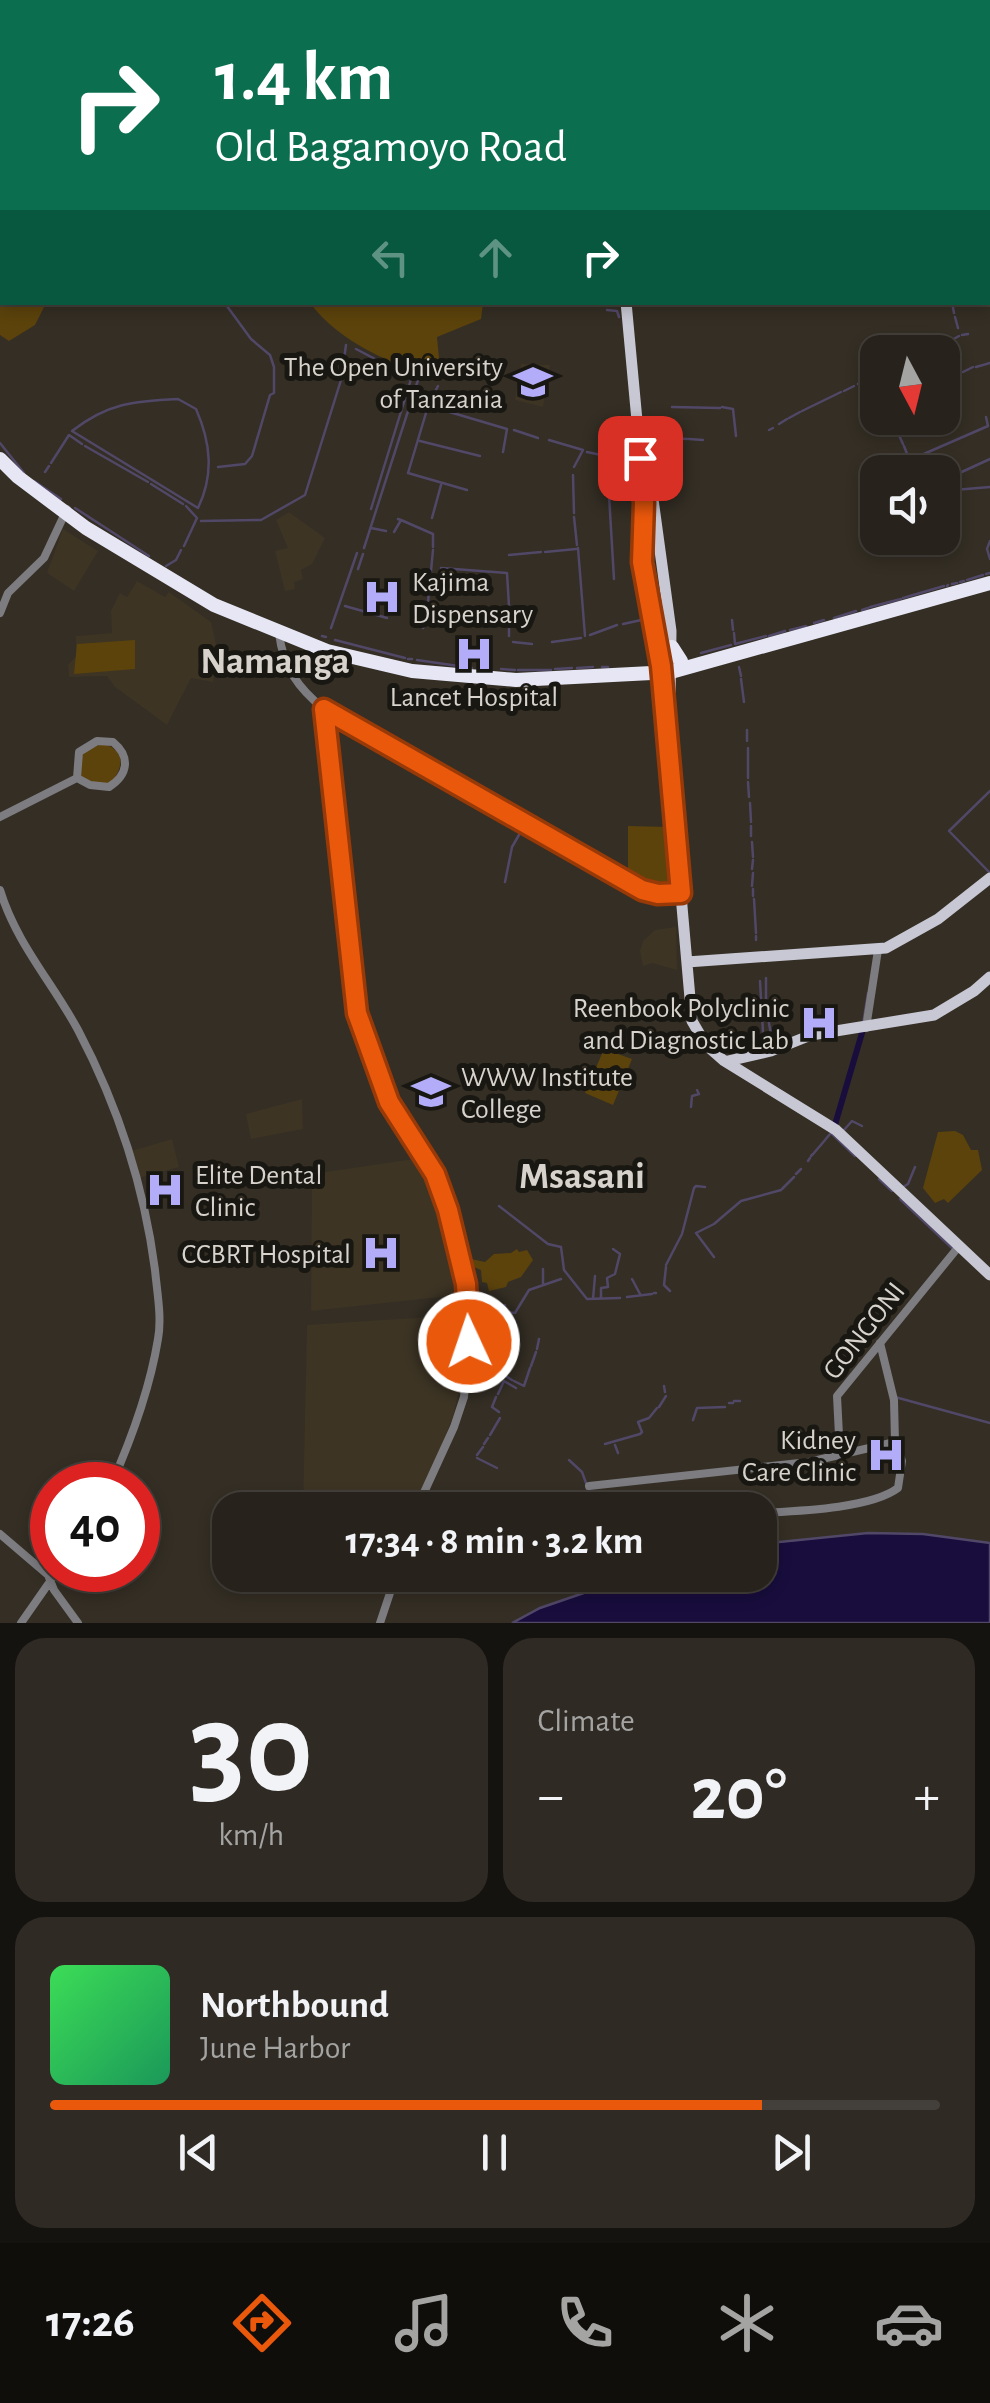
<!DOCTYPE html>
<meta charset="utf-8">
<style>
body{margin:0;font-family:"Alegreya Sans",sans-serif;background:#2f2a24;color:#f1f3f6;height:100vh;display:flex;flex-direction:column;font-size:38px;white-space:nowrap}
*{box-sizing:border-box;margin:0}
p{font-size:32px;color:#a4a4a3}
.icon{flex:none;width:55px;height:55px;fill:none;stroke:currentColor;stroke-width:2;stroke-linecap:round;stroke-linejoin:round}
.map{position:relative;height:1623px;overflow:hidden}
.panel{display:flex;flex-direction:column;gap:15px;padding:15px;background:#15130f;flex:1}
.panel>*{flex:none}
.hud{position:absolute;left:0px;top:0px;width:990px;height:305px;box-shadow:0 5px 15px #0003,0 0 0 2px #433f3a;background:#0b6e4f;color:#fff;overflow:hidden}
.needle{width:65px;rotate:173deg}
.controls{position:absolute;left:860px;top:335px;display:grid;gap:20px}
.controls a{display:grid;place-items:center;width:100px;height:100px;border-radius:20px;background:#27221b;box-shadow:0 5px 15px #0003,0 0 0 2px #433f3a;font-size:50px}
.speed{position:absolute;left:30px;top:1462px;display:flex;gap:20px;font-size:50px;font-weight:700;text-align:center}
.speed>*{display:grid;place-content:center;width:130px;height:130px;border-radius:50%;background:#27221b;box-shadow:0 5px 15px #0003,0 0 0 2px #433f3a;line-height:1}
.speed .limit{border:15px solid #d22;background:#fff;color:#111}
.pin{position:absolute;display:grid;place-items:center;width:85px;height:85px;color:#fff;margin:-42px;border-radius:20px;box-shadow:0 5px 15px #0006}
.me{position:absolute;width:110px;margin:-55px;rotate:357deg;stroke-linejoin:round;filter:drop-shadow(0 0 8px #0008)}
.turn{display:flex;align-items:center;gap:35px;height:210px;padding:0 50px;font-size:45px}
.turn .icon{width:130px;height:130px;stroke-width:2.5}
.turn b{display:block;font-size:70px;line-height:85px}
.lanes{display:flex;align-items:center;height:95px;padding:0 50px;background:#0003;justify-content:center;gap:50px;direction:ltr}
.lanes .off{opacity:.35}
.big{font-size:75px;font-weight:700;line-height:1.1}
.panel .widget{flex:1;display:flex;flex-direction:column;justify-content:center;gap:15px;min-width:0;padding:0 35px;border-radius:30px;background:#2f2a24}
.panel .dial{align-items:center;gap:0}
.dial b{font-size:130px;line-height:1}
.song{display:flex;align-items:center;gap:30px}
.cover{width:120px;height:120px;border-radius:15px;background:linear-gradient(135deg,hsl(130 70% 55%),hsl(150 70% 35%))}
.played{height:10px;border-radius:5px;background:linear-gradient(90deg,#ea580c 80%,#433f3a 80%)}
.keys{display:flex;justify-content:space-around;direction:ltr}
.heat{display:flex;justify-content:space-between;align-items:center;font-size:55px;direction:ltr}
.panel .tiles{flex:1;display:grid;gap:15px;grid-template-columns:1fr 1fr}
.widget:last-child{grid-column:span 2}
.trip{position:absolute;left:212px;top:1492px;width:565px;height:100px;border-radius:30px;background:#27221b;box-shadow:0 5px 15px #0003,0 0 0 2px #433f3a;font-weight:700;line-height:100px;text-align:center}
.menu{display:flex;height:160px;justify-content:space-around;align-items:center;background:#100e0b;color:#a4a4a3}
.menu .icon{width:70px;height:70px}
.menu .active{color:#ea580c}
.menu b{font-size:45px;color:#f1f3f6}
.map>svg:first-child{display:block}
.built{fill:#3d3424}
.green{fill:#5c430c}
.water{fill:#180d3d;stroke:#514868;stroke-width:2.5}
.lines{fill:none;stroke-linecap:round;stroke-linejoin:round}
.stream{stroke:#514868;stroke-width:2.5}
.river{stroke:#180d3d;stroke-width:6}
.minor{stroke:#7c7c81;stroke-width:8}
.major{stroke:#c8c8d4;stroke-width:11}
.highway{stroke:#e7e6f5;stroke-width:14}
.route-casing{stroke:#983908;stroke-width:25}
.route{stroke:#ea580c;stroke-width:18}
.labels{text-anchor:middle;stroke-width:10;stroke-linejoin:round;paint-order:stroke}
.poi-label{font-size:28px;fill:#d7d3cc;stroke:#191712;text-anchor:end}
.street-label{font-size:28px;fill:#d7d3cc;stroke:#191712}
.district-label{font-size:38px;font-weight:bold;fill:#d7d3cc;stroke:#191712}
</style>
<div class="map">
<svg width="990" height="1623" viewBox="0 0 990 1623">
<rect width="100%" height="100%" fill="#342e24"/>
<!-- built -->
<path class="built" d="M521,364L550,365L543,407L515,400Z
M289,512L325,538L312,564L301,570L303,579L294,582L295,589L285,591L275,551L288,548L276,520Z
M63,529L98,551L74,591L47,573Z
M137,581L165,597L169,592L211,622L217,649L213,682L191,678L167,725L115,687L107,676L69,677L68,665L76,656V636L112,633L111,611L120,593L127,597Z
M676,927L677,970L652,963L643,966L640,951L643,941L655,930Z
M302,1099L303,1129L251,1139L246,1114Z
M172,1139L179,1167L139,1178L131,1151Z
M414,1159L443,1211L458,1295L311,1311L312,1174Z
M460,1315L463,1374L453,1416L422,1496L411,1510H303L307,1325Z"/>
<!-- green -->
<path class="green" d="M0,247L2,302L46,303L35,325L9,341L0,335Z
M310,303H483L481,319L437,337L441,379C393,365 340,343 310,303Z
M135,640V669L74,674L77,644Z
M105,744C128,753 122,770 109,785L93,784L79,775C78,754 86,746 105,744Z
M628,826L669,827L674,888L650,889L628,873Z
M604,1049L632,1059L613,1105L585,1093Z
M955,1131L963,1135L971,1150H978L982,1170L948,1203L944,1199L935,1203L923,1188L938,1132Z
M517,1249L519,1252L527,1250L533,1260L521,1277L508,1282L506,1287L489,1291L487,1283L482,1282L481,1270L469,1265L471,1259L485,1262L494,1254L511,1253Z"/>
<!-- water -->
<path class="water" d="M868,1533L923,1534L990,1543V1623H512L540,1608L636,1575H760V1544Z"/>
<g class="lines">
<!-- stream -->
<path class="stream" d="M264,0L267,2
M269,0L271,2
M964,0L968,2
M192,2V0
M289,2H290
M297,2L300,0
M988,12L990,14
M989,204L990,203
M988,281V277
M952,302L954,313
M607,310L617,311L619,317
M955,317L958,328
M962,335L968,334
M950,341L959,336
M356,349L377,360
M926,352L947,343
M976,367L990,363
M963,372L973,367
M942,381L961,372
M858,384L877,376
M438,386L429,403L408,473L467,490
M844,391L854,386
M178,399L196,409C211,443 214,475 198,508L72,431C108,403 134,401 178,399Z
M672,407L720,408
M722,407L733,409L736,436
M436,408L507,429L503,452
M802,411L841,392
M789,418L800,412
M891,418L903,444
M779,424L787,419
M514,430L538,438
M769,430L773,428
M649,435L670,438
M674,438L687,439
M689,439L703,440
M549,440L583,450L574,467
M420,441L480,456
M0,443L24,473
M85,446L148,482
M904,446L914,472
M587,452L615,458L609,495L614,579
M910,460L988,426L986,417
M51,463L69,435L82,444
M218,467L245,464L252,456L270,395L274,393V367L270,355L251,339L224,302
M45,472L49,466
M573,475L574,513
M943,477H945
M34,481L61,499
M942,481L990,459
M151,484L183,504
M954,490L990,487
M75,508L149,556
M371,509L412,376
M574,517L577,545
M432,518L441,485
M401,520L433,534V547
M201,521L261,520L305,495L341,380L346,345
M371,528L386,531
M394,532L401,520L398,519
M942,532L951,531L950,506
M990,541L987,549L990,559
M184,546L197,518L186,506
M364,548L418,380
M578,548L585,636
M545,552L576,549
M509,555L541,552
M166,566L176,560L181,550
M441,568L507,573L510,623
M358,569L363,554
M986,574L990,573
M967,580L983,575
M960,582L964,581
M952,584L957,583
M947,586L948,585
M903,598L944,586
M345,606L387,618
M870,607L901,599
M862,610L868,608
M834,618L856,611
M732,620L733,630
M814,623L824,620
M623,624L646,619
M331,628L357,553
M423,628L426,623L433,550
M790,630L806,626
M734,633L735,644L766,636
M590,635L617,625
M322,636L326,637
M509,636V629
M769,636L785,631
M335,640L405,658
M513,642L532,644
M552,642L581,638
M701,653L731,645
M408,659H412
M417,660L472,668
M602,667H608
M739,667L741,676
M577,668L593,667
M501,669L515,670
M555,669L572,668
M518,670H551
M741,679L744,702
M747,730V741
M748,748V778
M748,782L749,797
M990,791L949,831L990,873
M750,803L751,822
M751,826V836
M752,842L753,857
M752,869L753,860
M505,882L512,847L523,828
M643,886L658,891L674,889L671,848
M752,886L753,873
M753,889V896
M754,899L756,933
M756,936V940
M766,978V1007L773,1045
M760,981L764,1049
M863,1024L868,993
M691,1107L692,1096L699,1094L697,1090
M844,1130L852,1121L862,1126
M832,1134L855,1156
M820,1146L830,1134
M814,1153L819,1147
M811,1156L813,1154
M808,1161L810,1158
M796,1174L801,1169
M879,1179L892,1191
M903,1187L908,1184L915,1167
M782,1189L794,1177
M900,1199L953,1249
M499,1206L548,1244L561,1247L564,1270L587,1299L620,1298
M714,1257L696,1233L714,1224L741,1201L781,1190
M666,1265L682,1234L694,1188L696,1186L705,1187
M666,1267L664,1285L670,1291
M632,1279L640,1294
M543,1283V1269
M654,1293H656
M627,1297L652,1294
M601,1298V1288L608,1287L607,1278L615,1274L620,1254L613,1249
M593,1299L595,1276
M505,1305V1312L515,1313L529,1290L561,1279
M508,1347L515,1321
M537,1349L539,1339
M506,1352L508,1349
M531,1366L536,1352
M503,1367L509,1353
M497,1373L503,1360
M501,1373L512,1380
M514,1381L524,1386L530,1368
M664,1386L665,1392
M498,1394L504,1381L516,1388
M496,1397L492,1407L499,1412
M895,1397L990,1423
M734,1401H740
M729,1403H733
M659,1407L666,1396
M693,1420L697,1408L725,1407
M490,1435L500,1418
M484,1444L488,1438
M605,1444L640,1434L642,1432L638,1422L649,1418L657,1408
M615,1445L618,1453
M477,1455L483,1447
M477,1458L497,1468
M569,1460L582,1472L586,1483
M587,1489L590,1510
M451,1505L482,1499
M422,1509L447,1506
M399,1581L411,1585
M592,1592L598,1583L596,1575"/>
<!-- river -->
<path class="river" d="M834,1128L862,1033"/>
<!-- minor -->
<path class="minor" d="M856,0L858,2
M904,0L907,2
M556,2L567,0
M727,2L729,0
M0,36H2
M0,613L8,593L44,558L67,509
M279,633C283,667 298,688 324,709L642,890L662,897L681,898
M324,709L357,1013L389,1102L440,1185L459,1249L468,1304L469,1342L464,1397L454,1427L416,1510
M97,741L113,742C131,757 128,775 109,787L90,785L77,778L79,752Z
M0,817L77,778
M0,890C16,943 52,982 78,1030C118,1106 144,1185 155,1270C157,1292 162,1317 158,1339C150,1388 131,1440 111,1485
M866,1028L878,950
M840,1455L837,1396L960,1245
M589,1486L809,1462L895,1442
M760,1513C795,1511 870,1509 898,1488L902,1461L895,1442L894,1400L880,1343
M0,1534L48,1575L54,1590L78,1623
M21,1623L58,1570
M380,1623L396,1575"/>
<!-- major -->
<path class="major" d="M588,0L589,2
M597,0L598,2
M626,302L644,496L642,562L661,666L692,1021L706,1045L723,1060L836,1130L990,1275
M646,448L671,631L670,703
M687,962L886,948L938,919L990,878
M728,1061L771,1051L811,1035L934,1015L974,991L990,977"/>
<!-- highway -->
<path class="highway" d="M0,459L18,477L86,528L214,605L327,651L412,671L516,680L671,672L990,583
M672,647L681,661"/>
</g>
<g class="lines">
<!-- route casing -->
<g class="route-casing">
<path id="route" d="M469,1342L466,1284L448,1210L435,1174L389,1102L357,1013L324,709L642,890L658,894L681,893L661,666L642,562L644,503L640,458"/>
</g>
<!-- route -->
<use href="#route" class="route"/>
</g>
<!-- icons -->
<defs>
<g id="university-bare" transform="scale(3)"><path d="M0-5L7-2L0 1L-7-2ZM-4 1L0 2.5L4 1V4Q0 6-4 4Z" fill="#b3adf9" stroke="#191712" stroke-width="2.5" paint-order="stroke"/></g>
<g id="hospital-bare" transform="scale(3)"><path d="M-5-5h3v3.5h4V-5h3V5h-3V1.5h-4V5h-3Z" fill="#b3adf9" stroke="#191712" stroke-width="2.5" paint-order="stroke"/></g>
</defs>
<g fill-rule="evenodd">
<use href="#university-bare" x="533" y="382"/>
<use href="#hospital-bare" x="382" y="597"/>
<use href="#hospital-bare" x="474" y="654"/>
<use href="#hospital-bare" x="819" y="1023"/>
<use href="#university-bare" x="431" y="1092"/>
<use href="#hospital-bare" x="165" y="1190"/>
<use href="#hospital-bare" x="381" y="1253"/>
<use href="#hospital-bare" x="886" y="1455"/>
</g>
<g class="labels">
<!-- poi labels -->
<g class="poi-label">
<text x="503" y="376">The Open University<tspan x="503" dy="32">of Tanzania</tspan></text>
<text x="412" y="591" text-anchor="start">Kajima<tspan x="412" dy="32">Dispensary</tspan></text>
<text x="474" y="706" text-anchor="middle">Lancet Hospital</text>
<text x="789" y="1017">Reenbook Polyclinic<tspan x="789" dy="32">and Diagnostic Lab</tspan></text>
<text x="461" y="1086" text-anchor="start">WWW Institute<tspan x="461" dy="32">College</tspan></text>
<text x="195" y="1184" text-anchor="start">Elite Dental<tspan x="195" dy="32">Clinic</tspan></text>
<text x="351" y="1263">CCBRT Hospital</text>
<text x="856" y="1449">Kidney<tspan x="856" dy="32">Care Clinic</tspan></text>
</g>
<!-- street labels -->
<g class="street-label">
<text transform="translate(863 1330) rotate(-52)" y="10">GONGONI</text>
</g>
<!-- district labels -->
<g class="district-label">
<text x="275" y="673">Namanga</text>
<text x="582" y="1188">Msasani</text>
</g>
</g>
</svg>
<div class="controls">
<a><svg class="needle" viewBox="-14 -14 28 28"><path d="M0-13l5 13h-10z" fill="#e53935"/><path d="M0 13l5-13h-10z" fill="#a4a4a3"/></svg></a>
<a><svg class="icon" aria-label="sound" viewBox="0 0 24 24"><path d="M4 9h4l5-4v14l-5-4H4zM17 9q2 3 0 6"/></svg></a>
</div>
<div class="speed"><div class="limit">40</div></div>
<div class="pin" style="left:640px;top:458px;background:#d93025"><svg class="icon" aria-label="arrive" viewBox="0 0 24 24"><path d="M6 21V4h12l-3 4 3 4H6"/></svg></div>
<svg class="me" style="left:469px;top:1342px" viewBox="-20 -20 40 40"><circle r="17" fill="#ea580c" stroke="#fff" stroke-width="3"/><path d="M0-11L8 9 0 5-8 9z" fill="#fff"/></svg>
<div class="trip">17:34 · 8 min · 3.2 km</div>
<div class="hud">
<div class="turn"><svg class="icon" aria-label="right" viewBox="0 0 24 24"><path d="M7 20v-9h11M14 6l5 5-5 5"/></svg><div><b>1.4 km</b>Old Bagamoyo Road</div></div>
<div class="lanes"><svg class="icon off" aria-label="left" viewBox="0 0 24 24"><path d="M17 20v-9H6M10 6l-5 5 5 5"/></svg><svg class="icon off" aria-label="ahead" viewBox="0 0 24 24"><path d="M12 20V5M6 11l6-6 6 6"/></svg><svg class="icon" aria-label="right" viewBox="0 0 24 24"><path d="M7 20v-9h11M14 6l5 5-5 5"/></svg></div>
</div>
</div>
<section class="panel">
<div class="tiles">
<div class="widget dial"><b>30</b><p>km/h</p></div>
<div class="widget"><p>Climate</p>
<div class="heat"><a>−</a><b class="big">20°</b><a>+</a></div>
</div>
<div class="widget">
<div class="song"><i class="cover"></i><div><b>Northbound</b><p>June Harbor</p></div></div>
<div class="played"></div>
<div class="keys"><svg class="icon" aria-label="previous" viewBox="0 0 24 24"><path d="M18 5L8 12l10 7zM5 5v14"/></svg><svg class="icon" aria-label="pause" viewBox="0 0 24 24"><path d="M8 5v14M16 5v14"/></svg><svg class="icon" aria-label="next" viewBox="0 0 24 24"><path d="M6 5l10 7-10 7zM19 5v14"/></svg></div>
</div>
</div>
</section>
<nav class="menu">
<b>17:26</b>
<svg class="icon active" aria-label="directions" viewBox="0 0 24 24"><path d="M12 3l9 9-9 9-9-9zM9 14v-3h6M13 9l2 2-2 2"/></svg>
<svg class="icon" aria-label="music" viewBox="0 0 24 24"><path d="M9 18V5l10-2v13"/><circle cx="6" cy="18" r="3"/><circle cx="16" cy="16" r="3"/></svg>
<svg class="icon" aria-label="phone" viewBox="0 0 24 24"><path d="M5 4h4l2 5-3 2q2 4 5 5l2-3 5 2v4C11 20 4 13 5 4z"/></svg>
<svg class="icon" aria-label="climate" viewBox="0 0 24 24"><path d="M12 3v18M4 7l16 10M4 17L20 7"/></svg>
<svg class="icon" aria-label="car" viewBox="0 0 24 24"><path d="M5 17H2v-5l4-1 3-4h7l3 4 3 1v5h-3M9 17h6M6 11h13"/><circle cx="7" cy="17" r="2"/><circle cx="17" cy="17" r="2"/></svg>
</nav>
